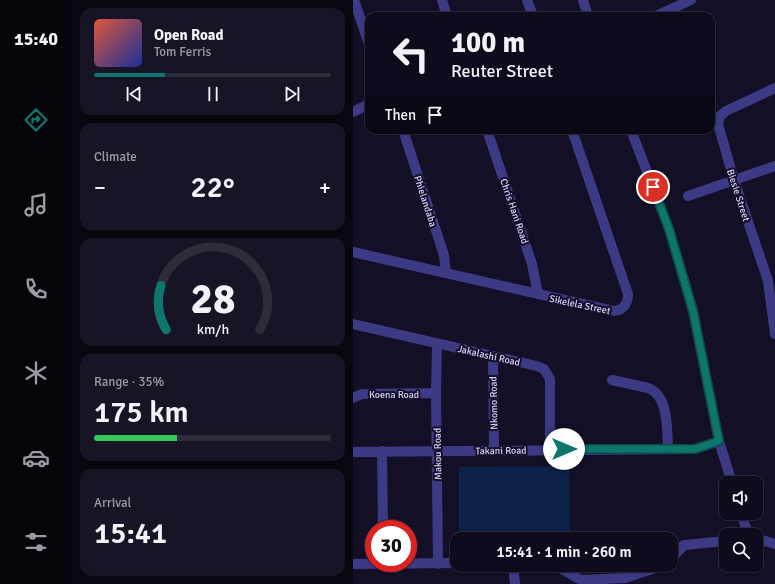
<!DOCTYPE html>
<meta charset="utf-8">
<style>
body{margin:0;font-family:Signika,sans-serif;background:#171425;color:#f1f3f6;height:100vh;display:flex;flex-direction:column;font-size:15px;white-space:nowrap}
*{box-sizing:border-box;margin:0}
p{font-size:13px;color:#9b9ba3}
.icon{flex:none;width:22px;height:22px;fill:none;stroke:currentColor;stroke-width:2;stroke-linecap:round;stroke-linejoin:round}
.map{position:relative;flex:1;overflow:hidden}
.side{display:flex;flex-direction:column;gap:8px;padding:8px;background:#08060f;width:281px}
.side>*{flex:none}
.banner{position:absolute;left:12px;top:12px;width:350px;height:122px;border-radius:12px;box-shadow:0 1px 3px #0004,0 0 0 1px #2e2b3b;background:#0e0b1c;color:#f1f3f6;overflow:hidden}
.buttons{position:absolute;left:366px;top:476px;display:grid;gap:8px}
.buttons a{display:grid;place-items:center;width:44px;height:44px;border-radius:8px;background:#0e0b1c;box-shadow:0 1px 3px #0004,0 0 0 1px #2e2b3b;font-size:20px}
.speed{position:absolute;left:12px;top:520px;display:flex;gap:8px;font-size:20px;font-weight:700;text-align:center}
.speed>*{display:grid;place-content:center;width:52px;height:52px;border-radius:50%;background:#0e0b1c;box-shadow:0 1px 3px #0004,0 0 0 1px #2e2b3b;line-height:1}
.speed .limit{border:6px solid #d22;background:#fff;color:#111}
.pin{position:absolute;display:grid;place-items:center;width:34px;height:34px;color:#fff;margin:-17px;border:2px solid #fff;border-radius:50%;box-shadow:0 1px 4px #0007}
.me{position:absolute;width:44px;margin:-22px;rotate:90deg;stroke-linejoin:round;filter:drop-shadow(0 0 3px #0008)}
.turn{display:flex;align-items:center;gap:14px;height:84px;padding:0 20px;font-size:18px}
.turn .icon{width:52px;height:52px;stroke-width:2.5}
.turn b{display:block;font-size:28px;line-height:34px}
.then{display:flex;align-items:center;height:38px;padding:0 20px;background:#0003;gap:8px;font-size:15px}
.big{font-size:30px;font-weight:600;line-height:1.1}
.side .card{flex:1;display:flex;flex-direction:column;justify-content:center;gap:6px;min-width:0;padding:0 14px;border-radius:12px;background:#171425}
.side .dial{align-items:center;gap:0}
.dial svg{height:104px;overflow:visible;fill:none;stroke:#2e2b3b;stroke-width:7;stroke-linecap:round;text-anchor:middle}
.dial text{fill:#f1f3f6;stroke:none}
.song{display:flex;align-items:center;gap:12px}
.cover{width:48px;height:48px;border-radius:6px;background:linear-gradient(135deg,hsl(10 70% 55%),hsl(230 70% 35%))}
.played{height:4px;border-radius:2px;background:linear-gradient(90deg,#0f766e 30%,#2e2b3b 30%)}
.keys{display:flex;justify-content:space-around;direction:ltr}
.heat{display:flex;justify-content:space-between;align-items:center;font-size:22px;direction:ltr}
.charge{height:6px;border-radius:3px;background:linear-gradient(90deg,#34c759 35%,#2e2b3b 0)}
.trip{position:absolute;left:97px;top:532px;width:228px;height:40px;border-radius:12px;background:#0e0b1c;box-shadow:0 1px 3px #0004,0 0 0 1px #2e2b3b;font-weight:600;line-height:40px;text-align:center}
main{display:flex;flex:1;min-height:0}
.tab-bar{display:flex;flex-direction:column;width:72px;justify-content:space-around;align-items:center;background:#06040b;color:#9b9ba3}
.tab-bar .icon{width:28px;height:28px}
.tab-bar .active{color:#0f766e}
.tab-bar b{font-size:18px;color:#f1f3f6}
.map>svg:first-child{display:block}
.water{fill:#0c2248}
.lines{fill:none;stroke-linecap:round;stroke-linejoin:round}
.minor{stroke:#3d3a85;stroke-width:10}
.route-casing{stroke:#0a4d48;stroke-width:10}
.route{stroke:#0f766e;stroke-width:7}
.labels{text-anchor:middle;stroke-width:4;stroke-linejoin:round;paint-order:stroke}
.street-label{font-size:10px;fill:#d9d4ff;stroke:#130f26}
</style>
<main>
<nav class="tab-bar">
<b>15:40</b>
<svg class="icon active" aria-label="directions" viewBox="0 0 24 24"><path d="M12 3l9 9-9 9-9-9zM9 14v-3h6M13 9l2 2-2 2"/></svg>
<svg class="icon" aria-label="music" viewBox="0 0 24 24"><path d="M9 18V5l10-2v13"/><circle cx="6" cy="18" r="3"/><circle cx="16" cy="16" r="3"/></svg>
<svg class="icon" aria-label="phone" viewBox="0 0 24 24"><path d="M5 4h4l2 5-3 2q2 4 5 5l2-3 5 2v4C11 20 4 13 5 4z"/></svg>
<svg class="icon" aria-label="climate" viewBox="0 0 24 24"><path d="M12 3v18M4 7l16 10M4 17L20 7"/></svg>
<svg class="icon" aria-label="car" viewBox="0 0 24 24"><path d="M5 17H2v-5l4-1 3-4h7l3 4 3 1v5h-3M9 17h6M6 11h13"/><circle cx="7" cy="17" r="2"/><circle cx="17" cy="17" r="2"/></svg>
<svg class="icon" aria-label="filters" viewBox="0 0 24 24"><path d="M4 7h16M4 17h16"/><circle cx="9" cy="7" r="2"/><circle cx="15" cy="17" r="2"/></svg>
</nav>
<section class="side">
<div class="card">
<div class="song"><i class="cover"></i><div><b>Open Road</b><p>Tom Ferris</p></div></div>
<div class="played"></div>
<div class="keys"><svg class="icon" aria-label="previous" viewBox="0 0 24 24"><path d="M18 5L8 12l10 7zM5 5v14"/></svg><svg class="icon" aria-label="pause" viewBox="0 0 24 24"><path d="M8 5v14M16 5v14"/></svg><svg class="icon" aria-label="next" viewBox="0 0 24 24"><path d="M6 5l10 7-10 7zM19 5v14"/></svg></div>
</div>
<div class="card"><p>Climate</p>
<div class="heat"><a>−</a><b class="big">22°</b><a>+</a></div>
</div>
<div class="card dial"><svg viewBox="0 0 100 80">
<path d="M14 69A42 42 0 1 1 86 69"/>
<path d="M14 69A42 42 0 0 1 10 35" stroke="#0f766e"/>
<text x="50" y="56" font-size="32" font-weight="700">28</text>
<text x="50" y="72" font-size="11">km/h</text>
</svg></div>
<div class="card"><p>Range · 35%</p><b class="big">175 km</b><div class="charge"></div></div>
<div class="card"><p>Arrival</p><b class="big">15:41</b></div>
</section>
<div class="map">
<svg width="422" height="584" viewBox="0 0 422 584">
<rect width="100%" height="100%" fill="#130f26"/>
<!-- water -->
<path class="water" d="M216,466L217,537L106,538V467Z"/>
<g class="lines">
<!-- minor -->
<path class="minor" d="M1,0L16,44
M89,0L94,16
M174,0L180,16
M230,0L235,16
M303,16L338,0
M422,88L373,111L367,116L365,124L381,180L415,281L422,334
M0,112L16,104
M50,130L91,255L93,273
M134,130L179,264L185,294
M278,130L316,229L340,311L366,441L379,483
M335,196L422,166
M0,252L256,310C267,313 275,306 275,294L219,130
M0,324L184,366L191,369L197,379V449
M84,343L83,393L85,564
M140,356L141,450
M259,380L295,388C316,395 314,431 315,449
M0,398L9,394L83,393
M29,451L30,529
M0,452L342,449L366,441
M388,513L393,528L399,535
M403,538L422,544
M318,559L331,545L373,541
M0,564L104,563
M160,565L162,584
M202,565L228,580L272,578L311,565"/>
</g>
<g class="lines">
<!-- route casing -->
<g class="route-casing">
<path id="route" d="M211,449H342L366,441L340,311L316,229L300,187"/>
</g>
<!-- route -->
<use href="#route" class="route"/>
</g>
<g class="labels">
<!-- street labels -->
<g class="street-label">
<text transform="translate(386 195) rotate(72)" y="4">Biesie Street</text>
<text transform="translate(73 201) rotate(72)" y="4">Phielandaba</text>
<text transform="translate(162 211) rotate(71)" y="4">Chris Hani Road</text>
<text transform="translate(227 304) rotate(12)" y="4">Sikelela Street</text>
<text transform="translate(136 355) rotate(13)" y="4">Jakalashi Road</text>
<text x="41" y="398">Koena Road</text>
<text transform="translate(140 403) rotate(-91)" y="4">Nkomo Road</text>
<text transform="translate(148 450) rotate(-1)" y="4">Takani Road</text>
<text transform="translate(84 454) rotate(-91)" y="4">Makou Road</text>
</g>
</g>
</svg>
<div class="buttons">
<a><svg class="icon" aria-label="sound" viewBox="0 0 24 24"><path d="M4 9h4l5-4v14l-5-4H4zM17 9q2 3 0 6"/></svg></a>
<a><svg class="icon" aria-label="search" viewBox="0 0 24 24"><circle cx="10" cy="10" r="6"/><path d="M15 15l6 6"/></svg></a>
</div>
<div class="speed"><div class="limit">30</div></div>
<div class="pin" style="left:300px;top:187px;background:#d93025"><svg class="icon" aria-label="arrive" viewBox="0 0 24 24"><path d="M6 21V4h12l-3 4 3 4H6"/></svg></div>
<svg class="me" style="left:211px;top:449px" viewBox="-20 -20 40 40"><circle r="19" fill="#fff"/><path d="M0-13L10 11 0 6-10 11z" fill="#0f766e"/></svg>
<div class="trip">15:41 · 1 min · 260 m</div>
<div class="banner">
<div class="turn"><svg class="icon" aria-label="left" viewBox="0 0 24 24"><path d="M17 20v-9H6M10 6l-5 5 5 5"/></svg><div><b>100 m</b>Reuter Street</div></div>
<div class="then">Then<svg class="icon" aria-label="arrive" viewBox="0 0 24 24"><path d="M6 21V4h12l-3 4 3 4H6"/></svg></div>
</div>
</div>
</main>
